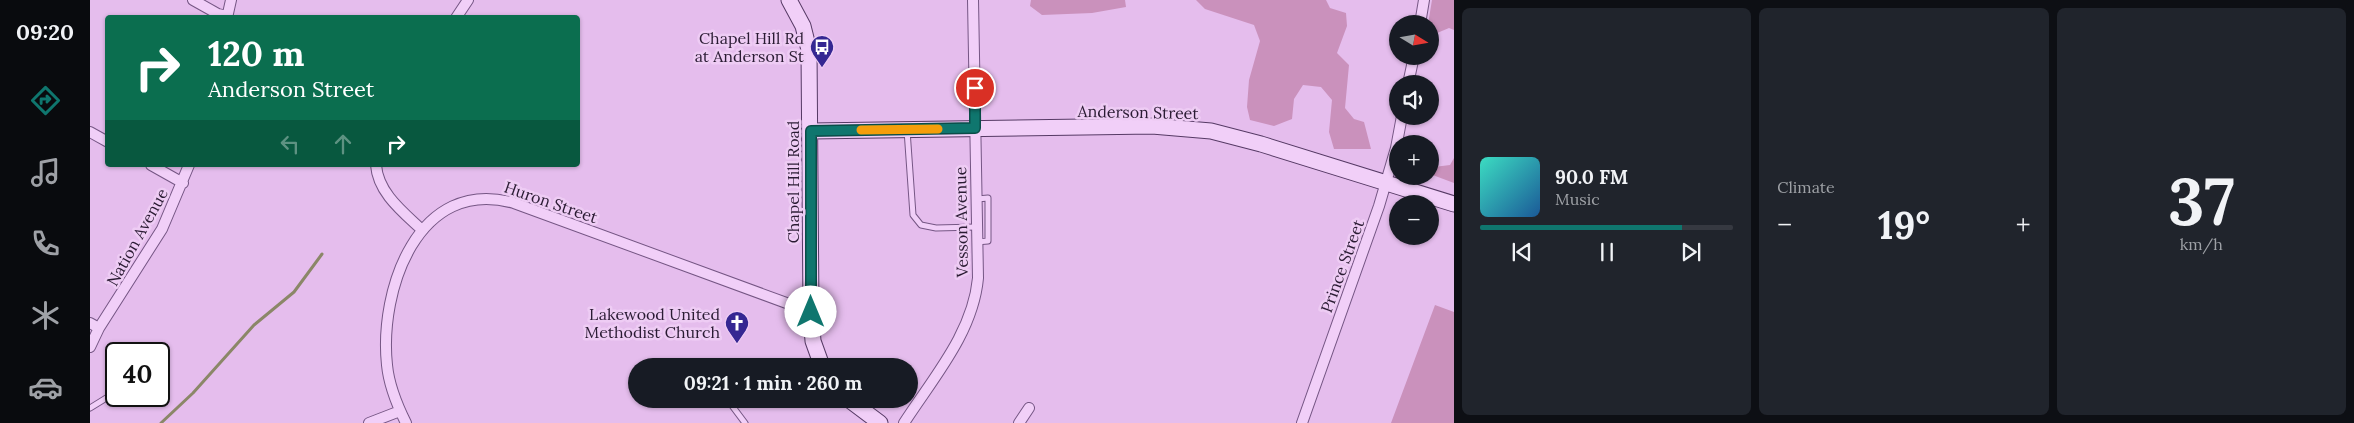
<!DOCTYPE html>
<meta charset="utf-8">
<style>
body{margin:0;font-family:Lora,serif;background:#20242c;color:#f1f3f6;height:100vh;display:flex;flex-direction:column;font-size:19px;white-space:nowrap}
*{box-sizing:border-box;margin:0}
p{font-size:16px;color:#9ea1a6}
.icon{flex:none;width:28px;height:28px;fill:none;stroke:currentColor;stroke-width:2;stroke-linecap:round;stroke-linejoin:round}
.map{position:relative;flex:1;overflow:hidden}
.side{display:flex;flex-direction:column;gap:8px;padding:8px;background:#0d0f14;width:900px}
.side>*{flex:none}
.guide{position:absolute;left:15px;top:15px;width:475px;height:152px;border-radius:5px;box-shadow:0 1px 4px #0004;background:#0b6e4f;color:#fff;overflow:hidden}
.needle{width:32px;rotate:101deg}
.fabs{position:absolute;left:1299px;top:15px;display:grid;gap:10px}
.fabs a{display:grid;place-items:center;width:50px;height:50px;border-radius:50%;background:#171b24;box-shadow:0 1px 4px #0004;font-size:25px}
.speed{position:absolute;left:15px;top:342px;display:flex;gap:10px;font-size:25px;font-weight:700;text-align:center}
.speed>*{display:grid;place-content:center;width:65px;height:65px;border-radius:50%;background:#171b24;box-shadow:0 1px 4px #0004;line-height:1}
.speed .limit{border:2px solid #111;border-radius:8px;background:#fff;color:#111}
.pin{position:absolute;display:grid;place-items:center;width:42px;height:42px;color:#fff;margin:-21px;border:2px solid #fff;border-radius:50%;box-shadow:0 1px 5px #0007}
.me{position:absolute;width:55px;margin:-28px;rotate:0deg;stroke-linejoin:round;filter:drop-shadow(0 0 4px #0008)}
.turn{display:flex;align-items:center;gap:18px;height:105px;padding:0 20px;font-size:22px}
.turn .icon{width:65px;height:65px;stroke-width:2.5}
.turn b{display:block;font-size:35px;line-height:42px}
.lanes{display:flex;align-items:center;height:48px;padding:0 20px;background:#0003;justify-content:center;gap:25px;direction:ltr}
.lanes .off{opacity:.35}
.big{font-size:38px;font-weight:700;line-height:1.1}
.side .tile{flex:1;display:flex;flex-direction:column;justify-content:center;gap:8px;min-width:0;padding:0 18px;border-radius:8px;background:#20242c}
.side .dial{align-items:center;gap:0}
.dial b{font-size:65px;line-height:1}
.song{display:flex;align-items:center;gap:15px}
.cover{width:60px;height:60px;border-radius:8px;background:linear-gradient(135deg,hsl(170 70% 55%),hsl(210 70% 35%))}
.played{height:5px;border-radius:2px;background:linear-gradient(90deg,#0f766e 80%,#363941 80%)}
.keys{display:flex;justify-content:space-around;direction:ltr}
.heat{display:flex;justify-content:space-between;align-items:center;font-size:28px;direction:ltr}
.side .tiles{flex:1;display:grid;gap:8px;grid-template-columns:repeat(3,1fr)}
.trip{position:absolute;left:538px;top:358px;width:290px;height:50px;border-radius:25px;background:#171b24;box-shadow:0 1px 4px #0004;font-weight:700;line-height:50px;text-align:center}
main{display:flex;flex:1;min-height:0}
.dock{display:flex;flex-direction:column;width:90px;justify-content:space-around;align-items:center;background:#090b0e;color:#9ea1a6}
.dock .icon{width:35px;height:35px}
.dock .selected{color:#0f766e}
.dock b{font-size:22px;color:#f1f3f6}
.map>svg:first-child{display:block}
.green{fill:#ca91bc}
.lines{fill:none;stroke-linecap:round;stroke-linejoin:round}
.stream{stroke:#8b8768;stroke-width:3}
.lane-casing{stroke:#755684;stroke-width:7}
.street-casing{stroke:#755684;stroke-width:12}
.secondary-casing{stroke:#563a65;stroke-width:17}
.lane{stroke:#f1cff8;stroke-width:5}
.street{stroke:#f1cff8;stroke-width:10}
.secondary{stroke:#f1cff8;stroke-width:15}
.route-casing{stroke:#0a4d48;stroke-width:12}
.route{stroke:#0f766e;stroke-width:9}
.slow{stroke:#f59e0b;stroke-width:9}
.labels{text-anchor:middle;stroke-width:5;stroke-linejoin:round;paint-order:stroke}
.poi-label{font-size:16px;fill:#2a1b33;stroke:#eeccf4;text-anchor:end}
.street-label{font-size:16px;fill:#2a1b33;stroke:#eeccf4}
</style>
<main>
<nav class="dock">
<b>09:20</b>
<svg class="icon selected" aria-label="directions" viewBox="0 0 24 24"><path d="M12 3l9 9-9 9-9-9zM9 14v-3h6M13 9l2 2-2 2"/></svg>
<svg class="icon" aria-label="music" viewBox="0 0 24 24"><path d="M9 18V5l10-2v13"/><circle cx="6" cy="18" r="3"/><circle cx="16" cy="16" r="3"/></svg>
<svg class="icon" aria-label="phone" viewBox="0 0 24 24"><path d="M5 4h4l2 5-3 2q2 4 5 5l2-3 5 2v4C11 20 4 13 5 4z"/></svg>
<svg class="icon" aria-label="climate" viewBox="0 0 24 24"><path d="M12 3v18M4 7l16 10M4 17L20 7"/></svg>
<svg class="icon" aria-label="car" viewBox="0 0 24 24"><path d="M5 17H2v-5l4-1 3-4h7l3 4 3 1v5h-3M9 17h6M6 11h13"/><circle cx="7" cy="17" r="2"/><circle cx="17" cy="17" r="2"/></svg>
</nav>
<div class="map">
<svg width="1364" height="423" viewBox="0 0 1364 423">
<rect width="100%" height="100%" fill="#e5bded"/>
<!-- green -->
<path class="green" d="M941,0H1035L1036,7L1002,13L952,15L940,6Z
M1106,0H1236L1240,8L1256,13L1257,26L1247,53L1259,65L1255,108L1264,119L1274,122L1281,149H1244L1239,132L1242,100L1231,87L1213,85L1204,99L1202,119L1184,126L1160,120L1157,107L1159,80L1170,41L1164,25L1115,9Z
M1342,0H1364V30L1359,28L1340,36V24H1338Z
M1364,158V183L1340,174V165L1344,167L1360,165Z
M1345,305L1364,312V423H1301Z"/>
<g class="lines">
<!-- stream -->
<path class="stream" d="M71,423L103,393L164,325L204,292L232,254"/>
<!-- lane casing -->
<g class="lane-casing">
<path id="lane" d="M817,130L823,215L831,225L846,228L886,227
M886,242L898,241V198L887,199
M637,399L655,423
M0,408L26,392"/>
</g>
<!-- street casing -->
<g class="street-casing">
<path id="street" d="M103,0L128,14L137,16
M137,18L141,0
M366,18L378,0
M1330,24L1334,0
M1318,84L1324,56
M0,132L18,142
M61,165L93,183
M286,165C288,193 313,212 332,230
M0,323L9,328
M0,347L9,328L72,229L99,165
M279,423L310,411
M316,423C307,405 299,386 297,365C289,290 328,176 424,203L721,312
M814,423C843,378 883,333 888,278L883,0
M929,423L939,408
M1212,423L1289,206L1306,148L1312,116"/>
</g>
<!-- secondary casing -->
<g class="secondary-casing">
<path id="secondary" d="M699,0L713,26L719,50L721,312L723,341L732,366
M721,131L1062,126L1121,131L1171,144L1364,204
M758,399L790,423"/>
</g>
<!-- lane -->
<use href="#lane" class="lane"/>
<!-- street -->
<use href="#street" class="street"/>
<!-- secondary -->
<use href="#secondary" class="secondary"/>
</g>
<g class="lines">
<!-- route casing -->
<g class="route-casing">
<path id="route" d="M721,312V131L885,128V88"/>
</g>
<!-- route -->
<use href="#route" class="route"/>
<!-- slow -->
<path class="slow" d="M771,130L848,129"/>
</g>
<!-- icons -->
<defs>
<g id="bus-pin" transform="scale(1.25)"><path d="M0 17L-7.5 6A9.5 9.5 0 1 1 7.5 6Z" fill="#352792" stroke="#eeccf4"/><path d="M-5-6H5V4H4V6H2V4H-2V6H-4V4H-5ZM-3.5-4V0h7V-4ZM-3.5 1.2v1.5H-2V1.2ZM2 1.2v1.5H3.5V1.2Z" fill="#fff"/></g>
<g id="church-pin" transform="scale(1.25)"><path d="M0 17L-7.5 6A9.5 9.5 0 1 1 7.5 6Z" fill="#352792" stroke="#eeccf4"/><path d="M-1.2-6h2.4v3.5h3.3v2.4h-3.3V6h-2.4V-.1h-3.3v-2.4h3.3Z" fill="#fff"/></g>
</defs>
<g fill-rule="evenodd">
<use href="#bus-pin" x="732" y="47"/>
<use href="#church-pin" x="647" y="323"/>
</g>
<g class="labels">
<!-- poi labels -->
<g class="poi-label">
<text x="714" y="44">Chapel Hill Rd<tspan x="714" dy="18">at Anderson St</tspan></text>
<text x="630" y="320">Lakewood United<tspan x="630" dy="18">Methodist Church</tspan></text>
</g>
<!-- street labels -->
<g class="street-label">
<text transform="translate(1048 112) rotate(1)" y="6">Anderson Street</text>
<text transform="translate(703 182) rotate(-90)" y="6">Chapel Hill Road</text>
<text transform="translate(461 202) rotate(19)" y="6">Huron Street</text>
<text transform="translate(871 222) rotate(-91)" y="6">Vesson Avenue</text>
<text transform="translate(47 237) rotate(-61)" y="6">Nation Avenue</text>
<text transform="translate(1252 266) rotate(-70)" y="6">Prince Street</text>
</g>
</g>
</svg>
<div class="fabs">
<a><svg class="needle" viewBox="-14 -14 28 28"><path d="M0-13l5 13h-10z" fill="#e53935"/><path d="M0 13l5-13h-10z" fill="#9ea1a6"/></svg></a>
<a><svg class="icon" aria-label="sound" viewBox="0 0 24 24"><path d="M4 9h4l5-4v14l-5-4H4zM17 9q2 3 0 6"/></svg></a>
<a>+</a>
<a>−</a>
</div>
<div class="speed"><div class="limit">40</div></div>
<div class="pin" style="left:885px;top:88px;background:#d93025"><svg class="icon" aria-label="arrive" viewBox="0 0 24 24"><path d="M6 21V4h12l-3 4 3 4H6"/></svg></div>
<svg class="me" style="left:721px;top:312px" viewBox="-20 -20 40 40"><circle r="19" fill="#fff"/><path d="M0-13L10 11 0 6-10 11z" fill="#0f766e"/></svg>
<div class="trip">09:21 · 1 min · 260 m</div>
<div class="guide">
<div class="turn"><svg class="icon" aria-label="right" viewBox="0 0 24 24"><path d="M7 20v-9h11M14 6l5 5-5 5"/></svg><div><b>120 m</b>Anderson Street</div></div>
<div class="lanes"><svg class="icon off" aria-label="left" viewBox="0 0 24 24"><path d="M17 20v-9H6M10 6l-5 5 5 5"/></svg><svg class="icon off" aria-label="ahead" viewBox="0 0 24 24"><path d="M12 20V5M6 11l6-6 6 6"/></svg><svg class="icon" aria-label="right" viewBox="0 0 24 24"><path d="M7 20v-9h11M14 6l5 5-5 5"/></svg></div>
</div>
</div>
<section class="side">
<div class="tiles">
<div class="tile">
<div class="song"><i class="cover"></i><div><b>90.0 FM</b><p>Music</p></div></div>
<div class="played"></div>
<div class="keys"><svg class="icon" aria-label="previous" viewBox="0 0 24 24"><path d="M18 5L8 12l10 7zM5 5v14"/></svg><svg class="icon" aria-label="pause" viewBox="0 0 24 24"><path d="M8 5v14M16 5v14"/></svg><svg class="icon" aria-label="next" viewBox="0 0 24 24"><path d="M6 5l10 7-10 7zM19 5v14"/></svg></div>
</div>
<div class="tile"><p>Climate</p>
<div class="heat"><a>−</a><b class="big">19°</b><a>+</a></div>
</div>
<div class="tile dial"><b>37</b><p>km/h</p></div>
</div>
</section>
</main>
